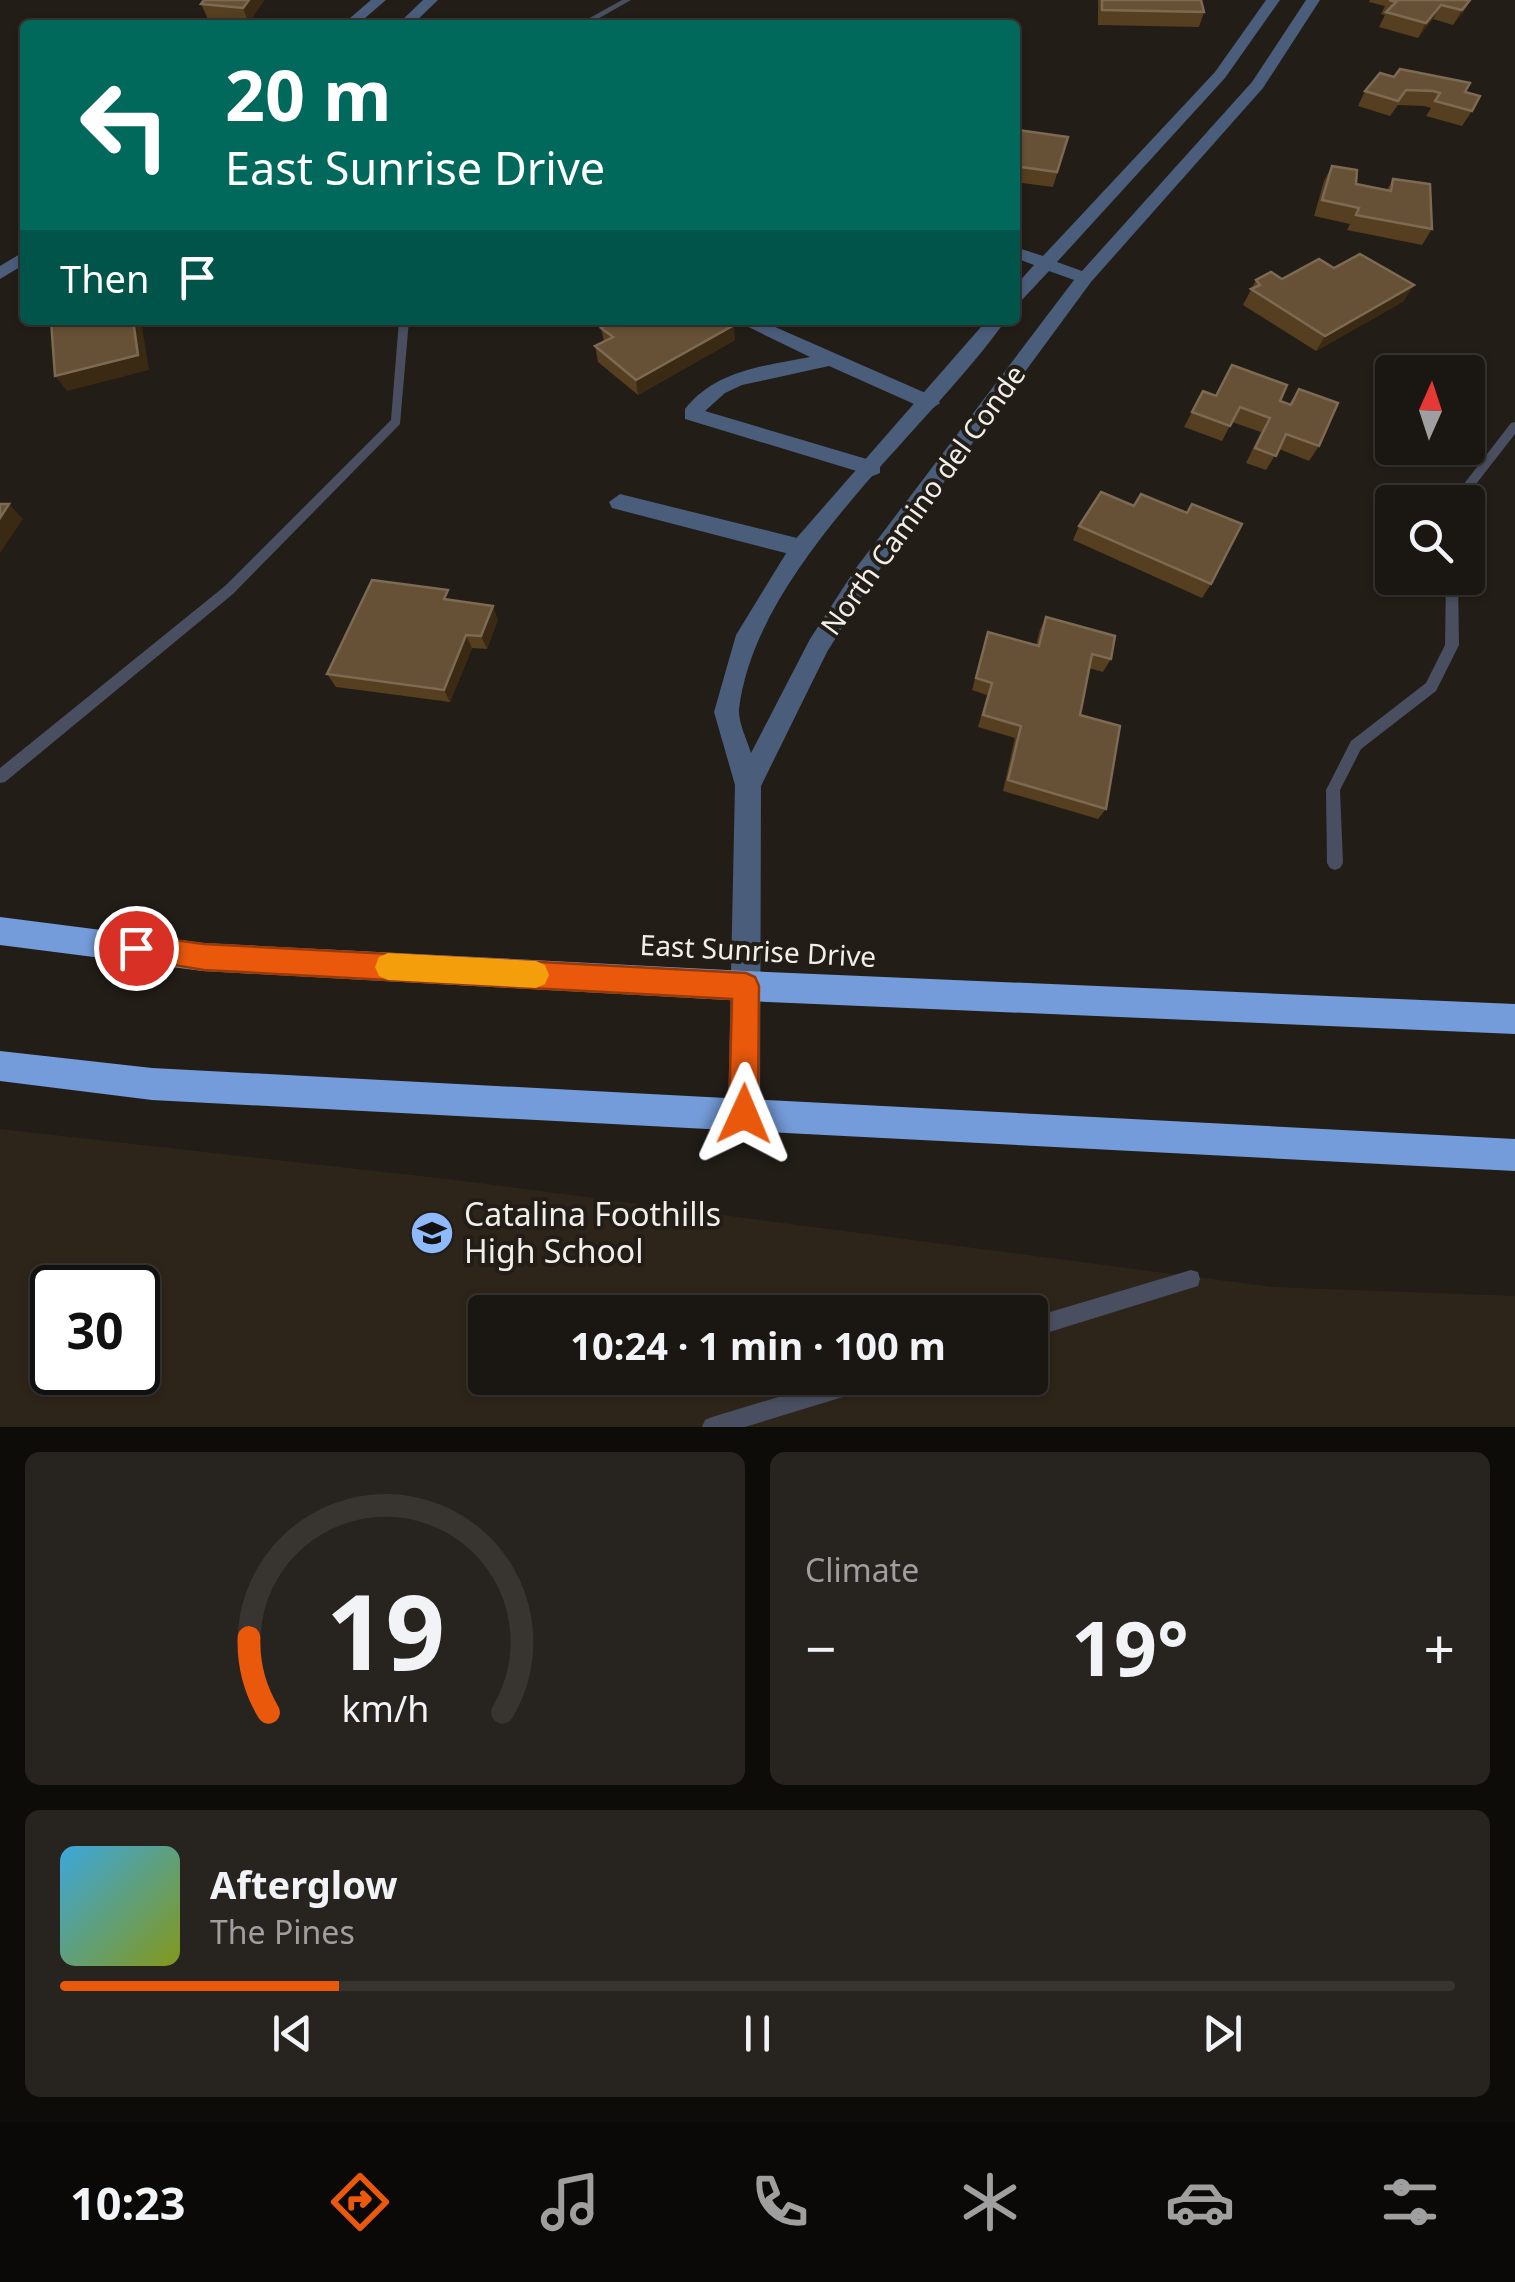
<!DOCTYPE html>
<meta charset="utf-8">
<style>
body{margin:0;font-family:"Noto Sans",sans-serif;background:#27231f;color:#f1f3f6;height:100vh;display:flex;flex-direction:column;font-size:38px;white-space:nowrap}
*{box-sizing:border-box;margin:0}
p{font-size:32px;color:#9f9f9f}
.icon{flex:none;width:55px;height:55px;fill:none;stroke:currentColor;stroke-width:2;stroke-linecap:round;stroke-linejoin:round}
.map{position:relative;height:1427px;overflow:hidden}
.side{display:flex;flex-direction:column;gap:25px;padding:25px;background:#0e0c09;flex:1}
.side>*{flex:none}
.top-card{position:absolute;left:20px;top:20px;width:1000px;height:305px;border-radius:10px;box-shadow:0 2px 8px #0004,0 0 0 2px #383531;background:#00695c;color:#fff;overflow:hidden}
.needle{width:65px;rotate:3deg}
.tools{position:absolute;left:1375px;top:355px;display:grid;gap:20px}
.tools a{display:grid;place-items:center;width:110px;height:110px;border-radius:10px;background:#1a1611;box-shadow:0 2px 8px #0004,0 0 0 2px #383531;font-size:50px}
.speed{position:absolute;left:30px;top:1265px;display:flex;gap:20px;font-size:50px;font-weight:700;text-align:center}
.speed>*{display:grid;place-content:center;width:130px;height:130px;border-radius:50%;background:#1a1611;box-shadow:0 2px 8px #0004,0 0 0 2px #383531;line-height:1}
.speed .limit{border:5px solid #111;border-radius:15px;background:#fff;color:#111}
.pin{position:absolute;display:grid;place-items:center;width:85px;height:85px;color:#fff;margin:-42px;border:5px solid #fff;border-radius:50%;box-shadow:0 2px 10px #0007}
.me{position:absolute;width:110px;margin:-55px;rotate:1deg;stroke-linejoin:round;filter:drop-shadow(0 0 8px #0008)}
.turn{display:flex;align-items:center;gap:35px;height:210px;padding:0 40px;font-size:45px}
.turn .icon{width:130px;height:130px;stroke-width:2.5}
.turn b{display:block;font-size:70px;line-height:85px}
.then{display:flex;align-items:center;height:95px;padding:0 40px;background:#0003;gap:20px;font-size:38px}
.big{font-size:75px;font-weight:700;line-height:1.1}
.side .widget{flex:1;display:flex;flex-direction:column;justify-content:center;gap:15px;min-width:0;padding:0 35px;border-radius:15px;background:#27231f}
.side .dial{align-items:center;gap:0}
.dial svg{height:260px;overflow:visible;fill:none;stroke:#383531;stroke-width:7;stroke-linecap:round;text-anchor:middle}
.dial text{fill:#f1f3f6;stroke:none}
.song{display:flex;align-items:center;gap:30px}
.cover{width:120px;height:120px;border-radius:15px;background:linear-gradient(135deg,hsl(200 70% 55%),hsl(70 70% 35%))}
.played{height:10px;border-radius:5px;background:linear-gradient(90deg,#ea580c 20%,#383531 20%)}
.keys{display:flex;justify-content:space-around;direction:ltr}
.heat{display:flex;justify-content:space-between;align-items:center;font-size:55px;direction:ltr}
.side .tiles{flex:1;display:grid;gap:25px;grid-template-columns:1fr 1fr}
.widget:last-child{grid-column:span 2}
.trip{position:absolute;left:468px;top:1295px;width:580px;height:100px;border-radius:10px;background:#1a1611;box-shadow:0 2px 8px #0004,0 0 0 2px #383531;font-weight:700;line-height:100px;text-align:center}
.menu{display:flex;height:160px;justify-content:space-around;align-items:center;background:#0a0907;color:#9f9f9f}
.menu .icon{width:70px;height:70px}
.menu .on{color:#ea580c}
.menu b{font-size:45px;color:#f1f3f6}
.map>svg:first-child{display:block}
.built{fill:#2e251a;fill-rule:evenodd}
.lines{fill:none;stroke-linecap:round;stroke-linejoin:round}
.stream{fill:#494f60;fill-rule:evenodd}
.service{fill:#4a5d7b;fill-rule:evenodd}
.minor{fill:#4a5d7b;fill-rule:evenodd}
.tertiary{fill:#4a5d7b;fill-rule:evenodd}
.primary{fill:#759cda;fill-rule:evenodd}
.wall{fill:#563e20}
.shaded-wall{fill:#3a2913}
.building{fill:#675136;stroke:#7c6a52;stroke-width:2.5}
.route{fill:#ea580c;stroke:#983908;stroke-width:2.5}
.slow{fill:#f59e0b}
.labels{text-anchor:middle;stroke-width:8;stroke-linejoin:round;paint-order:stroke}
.street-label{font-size:28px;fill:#f2eeea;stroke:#221d17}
.near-poi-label{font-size:32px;fill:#f2eeea;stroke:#221d17;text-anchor:start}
</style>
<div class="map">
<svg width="1515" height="1427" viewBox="0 0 1515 1427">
<rect width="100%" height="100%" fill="#221d17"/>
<!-- built -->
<path class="built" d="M0,1129L456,1180L1272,1287L1515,1296V1427H0ZM52,1288H138V1372H52ZM485,1312H1030V1378H485Z"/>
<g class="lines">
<!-- stream -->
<path class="stream" d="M622,0H631L587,25H577Z
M399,320H409L400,424L233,594L5,782L0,783V768L225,586L391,420Z
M1515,422V434L1462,502H1450L1511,423Z
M1446,578H1458L1459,645L1436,691L1361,749L1340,790L1343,863L1340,868L1335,870L1330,868L1327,863L1326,790L1351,741L1426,683L1445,645Z
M1191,1270L1198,1272L1200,1279L1198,1286L1030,1338V1318Z
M841,1378H882L879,1385L872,1388L745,1427H702L705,1420L712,1417Z"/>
<!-- service -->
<path class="service" d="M734,320H759L937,398L940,403L930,410L923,408L829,366L742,385L725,393L705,411L880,463V473L873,476L685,419V409C716,370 764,366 810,357Z
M620,494L801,539L812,548L801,557L612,508L609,502Z"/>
<!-- minor -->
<path class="minor" d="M1266,0H1280L1225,78L1057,262L1082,271L1252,82L1306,0H1320L1263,88L1091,282L872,580L827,652L761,786L760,1114L755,1125L744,1130L733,1125L728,1114L735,785L714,712L736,635L793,542L987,320H1006C925,434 757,565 739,709C738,722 747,740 751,753L810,639L856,568L1074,280L1049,271L1021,301L1015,303V286L1034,265L1015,258V247L1043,256L1215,72Z"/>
<!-- tertiary -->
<path class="tertiary" d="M371,0H386L357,25H342Z
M423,0H438L412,25H397Z
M25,251V264L0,279V266Z"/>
<!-- primary -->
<path class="primary" d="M0,917L203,943L746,971L1515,1004V1034L746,1001L203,971L0,945Z
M0,1051L152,1068L1515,1139V1171L152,1100L0,1081Z"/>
</g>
<!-- wall -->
<path class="wall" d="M264,0L249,23L208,19L201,4Z
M1098,0H1201L1204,12L1199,27L1098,25Z
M1370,0H1471L1453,25L1433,19L1418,38L1379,27L1385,15L1381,14L1385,6L1369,2Z
M1394,77L1465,92L1472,111L1462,126L1426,116L1431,108L1424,106L1398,105L1390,116L1358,106L1365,91Z
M1015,137H1068L1053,187L1015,182Z
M1332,166L1356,184L1387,190L1393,179L1432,229L1422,245L1347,230L1350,224L1314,216L1324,181Z
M1334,268L1404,301L1316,351L1243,305L1256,280L1282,279Z
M601,328L735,340L638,395L598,362L595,346L604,342Z
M1299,389L1319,446L1309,461L1279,449L1266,470L1246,463L1261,432L1232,422L1222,441L1184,427L1203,391L1216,396L1280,401L1289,404Z
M1134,506L1211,584L1202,598L1073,540L1079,526Z
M453,601L498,619L487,649L472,648L450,702L336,687L327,674Z
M1046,617L1111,659L1103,672L1089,668L1080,715L1106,809L1098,819L1003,791L1015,738L978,727L987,695L972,690L988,632L1036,645L1040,630Z"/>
<!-- shaded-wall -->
<path class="shaded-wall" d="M249,0H264L249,23L243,8Z
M1470,0L1466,9L1453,25L1462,10Z
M1441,5L1433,19L1418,38L1426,23Z
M1414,285L1404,301L1316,351L1325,336Z
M133,320H141L149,370L67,391L55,376Z
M734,325L735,340L638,395L636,380Z
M9,504L23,519L0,553V518Z
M493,606L498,619L487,649L481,636Z
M466,635L472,648L450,702L444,690Z"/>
<!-- building -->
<path class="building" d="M204,0H249L243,8L201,4Z
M1102,0H1201L1204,12L1102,10Z
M1389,0H1470L1462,10L1441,5L1426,23L1386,12L1396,2Z
M1400,69L1470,83L1465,92L1480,96L1472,111L1435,101L1440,93L1433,91L1406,90L1398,101L1365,91L1380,73L1394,77Z
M1018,130L1068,137L1057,172L1015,166V137Z
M1332,166L1357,170L1356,184L1391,191L1393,179L1430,184L1432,229L1356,215L1359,208L1322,200Z
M1360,254L1414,285L1325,336L1251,289L1260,285L1256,280L1271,272L1282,279L1319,259L1334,268Z
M51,320H133L138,355L55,376Z
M616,320H728L734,325L636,380L595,346L613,337L601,328Z
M1232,365L1287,385L1280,401L1291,405L1299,389L1338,403L1319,446L1286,434L1276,456L1255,448L1270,418L1240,407L1230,426L1192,412L1203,391L1216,396Z
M1101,492L1134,506L1141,494L1187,513L1192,504L1242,524L1211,584L1079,526Z
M0,504H9L0,518Z
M372,580L448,590L444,599L493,606L481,636L466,635L444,690L327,674Z
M1046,617L1115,636L1111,659L1092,654L1080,715L1120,726L1106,809L1008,780L1021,726L983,715L992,683L976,678L988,632L1039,646Z"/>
<!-- route -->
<path class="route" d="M136,935L204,944L746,973L755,977L759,986L758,1114L754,1124L744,1128L733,1124L729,1114L732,999L204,970L126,957L123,948L126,939Z"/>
<!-- slow -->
<path class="slow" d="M388,953L536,961L545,965L549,975L545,984L536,988L388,980L379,976L375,967L379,957Z"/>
<!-- icons -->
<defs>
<g id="school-disc" transform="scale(2.25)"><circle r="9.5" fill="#8eb9fc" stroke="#221d17"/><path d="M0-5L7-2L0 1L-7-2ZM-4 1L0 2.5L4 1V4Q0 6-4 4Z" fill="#111"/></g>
</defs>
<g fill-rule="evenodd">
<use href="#school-disc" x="432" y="1233"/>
</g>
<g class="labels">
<!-- street labels -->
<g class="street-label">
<text transform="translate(923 500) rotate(-54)" y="10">North Camino del Conde</text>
<text transform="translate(758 951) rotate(3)" y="10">East Sunrise Drive</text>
</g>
<!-- near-poi labels -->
<g class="near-poi-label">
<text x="464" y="1226">Catalina Foothills<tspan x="464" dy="37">High School</tspan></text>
</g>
</g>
</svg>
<div class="tools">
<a><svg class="needle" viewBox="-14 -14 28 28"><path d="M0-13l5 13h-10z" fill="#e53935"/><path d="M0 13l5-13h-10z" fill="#9f9f9f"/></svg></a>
<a><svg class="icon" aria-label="search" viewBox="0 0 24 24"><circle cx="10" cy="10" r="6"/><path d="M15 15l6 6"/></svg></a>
</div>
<div class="speed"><div class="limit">30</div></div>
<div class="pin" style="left:136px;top:948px;background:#d93025"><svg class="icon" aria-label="arrive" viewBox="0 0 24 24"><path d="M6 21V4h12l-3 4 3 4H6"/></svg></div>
<svg class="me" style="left:744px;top:1114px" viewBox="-20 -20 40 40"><path d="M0-17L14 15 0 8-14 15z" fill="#ea580c" stroke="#fff" stroke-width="4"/></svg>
<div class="trip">10:24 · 1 min · 100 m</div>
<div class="top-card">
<div class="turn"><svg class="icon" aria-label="left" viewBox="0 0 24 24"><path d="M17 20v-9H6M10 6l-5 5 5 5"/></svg><div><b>20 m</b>East Sunrise Drive</div></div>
<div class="then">Then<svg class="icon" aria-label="arrive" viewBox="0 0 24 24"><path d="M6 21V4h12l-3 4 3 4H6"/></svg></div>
</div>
</div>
<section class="side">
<div class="tiles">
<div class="widget dial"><svg viewBox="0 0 100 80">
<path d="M14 69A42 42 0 1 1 86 69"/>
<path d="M14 69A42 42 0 0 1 8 46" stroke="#ea580c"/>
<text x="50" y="56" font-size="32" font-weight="700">19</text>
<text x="50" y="72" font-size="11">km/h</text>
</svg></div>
<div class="widget"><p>Climate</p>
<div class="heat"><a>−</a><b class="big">19°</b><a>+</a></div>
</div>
<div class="widget">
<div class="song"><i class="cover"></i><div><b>Afterglow</b><p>The Pines</p></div></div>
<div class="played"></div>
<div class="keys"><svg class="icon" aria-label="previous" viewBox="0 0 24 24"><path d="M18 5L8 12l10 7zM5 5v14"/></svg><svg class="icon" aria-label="pause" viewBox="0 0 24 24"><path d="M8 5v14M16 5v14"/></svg><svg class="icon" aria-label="next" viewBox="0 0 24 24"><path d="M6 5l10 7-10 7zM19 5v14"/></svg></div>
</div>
</div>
</section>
<nav class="menu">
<b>10:23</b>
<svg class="icon on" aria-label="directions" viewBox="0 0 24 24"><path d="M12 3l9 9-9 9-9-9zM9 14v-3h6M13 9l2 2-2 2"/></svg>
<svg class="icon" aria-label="music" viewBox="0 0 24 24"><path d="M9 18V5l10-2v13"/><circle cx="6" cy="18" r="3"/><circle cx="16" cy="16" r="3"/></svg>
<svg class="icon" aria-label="phone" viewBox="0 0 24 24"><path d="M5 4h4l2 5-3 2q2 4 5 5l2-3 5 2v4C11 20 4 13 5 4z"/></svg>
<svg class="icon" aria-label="climate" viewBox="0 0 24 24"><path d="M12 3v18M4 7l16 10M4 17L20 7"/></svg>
<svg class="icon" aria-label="car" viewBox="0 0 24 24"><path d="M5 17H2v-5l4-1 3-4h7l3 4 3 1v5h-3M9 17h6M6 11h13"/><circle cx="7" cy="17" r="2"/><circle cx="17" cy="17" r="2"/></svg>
<svg class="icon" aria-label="filters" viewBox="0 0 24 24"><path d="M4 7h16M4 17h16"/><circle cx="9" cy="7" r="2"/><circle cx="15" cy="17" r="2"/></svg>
</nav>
